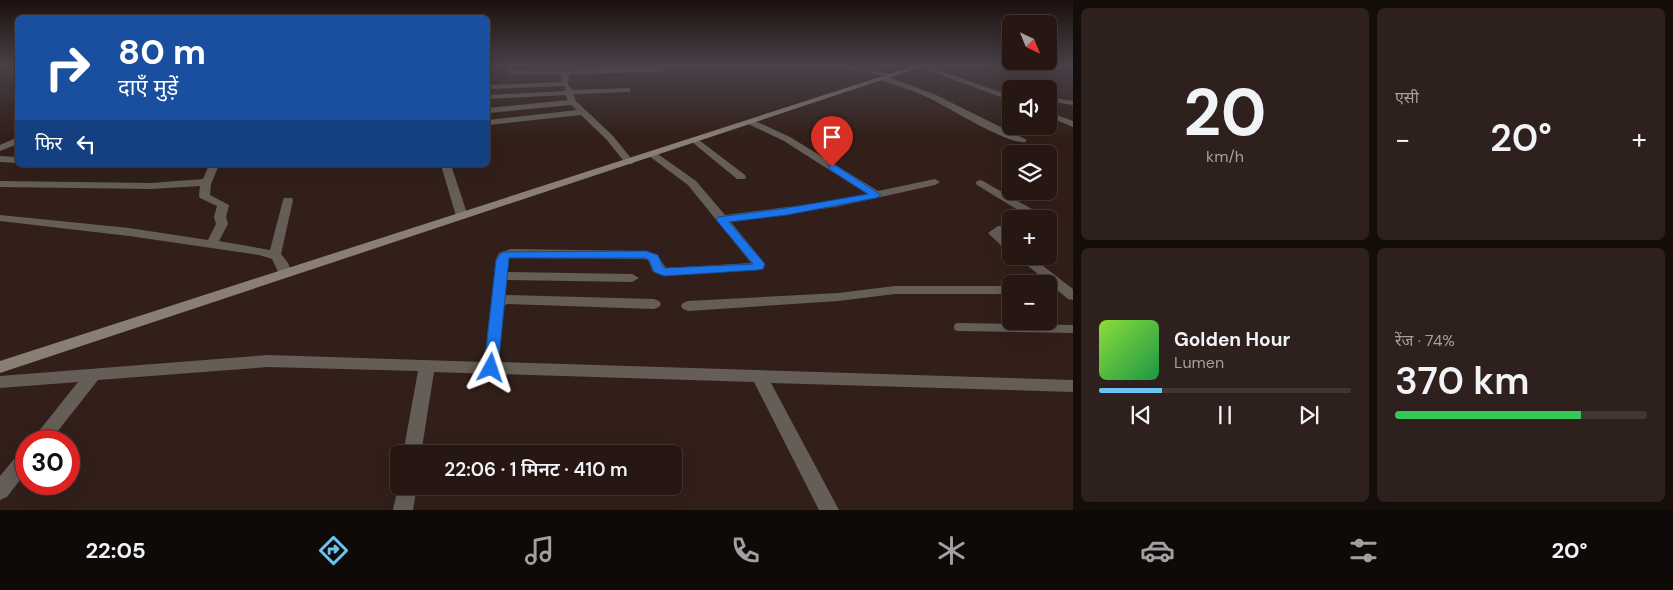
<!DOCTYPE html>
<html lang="hi">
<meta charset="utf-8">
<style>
body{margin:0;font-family:"DM Sans","Noto Sans Devanagari",sans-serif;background:#2e201c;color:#f1f3f6;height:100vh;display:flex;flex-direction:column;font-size:19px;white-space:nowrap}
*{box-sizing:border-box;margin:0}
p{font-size:16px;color:#a49fa0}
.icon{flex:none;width:28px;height:28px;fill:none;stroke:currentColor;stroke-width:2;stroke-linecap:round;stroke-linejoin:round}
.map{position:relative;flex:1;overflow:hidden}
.sheet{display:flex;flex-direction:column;gap:8px;padding:8px;background:#150d0a;width:600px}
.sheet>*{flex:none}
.top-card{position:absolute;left:15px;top:15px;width:475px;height:152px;border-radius:8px;box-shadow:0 5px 20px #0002,0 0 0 1px #423633;background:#1a4fa0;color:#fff;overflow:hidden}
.needle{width:32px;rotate:137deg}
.fabs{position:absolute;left:1002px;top:15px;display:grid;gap:10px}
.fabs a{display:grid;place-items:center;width:55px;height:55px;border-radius:8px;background:#261713;box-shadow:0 5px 20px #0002,0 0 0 1px #423633;font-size:25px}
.speed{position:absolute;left:15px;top:430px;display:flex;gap:10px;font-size:25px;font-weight:700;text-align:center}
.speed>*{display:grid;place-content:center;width:65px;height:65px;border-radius:50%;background:#261713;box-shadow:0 5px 20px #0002,0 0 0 1px #423633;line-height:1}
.speed .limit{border:8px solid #d22;background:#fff;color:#111}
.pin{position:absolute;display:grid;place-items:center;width:42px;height:42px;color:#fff;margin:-51px -21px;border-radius:50% 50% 50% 0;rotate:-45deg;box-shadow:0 0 5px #0007}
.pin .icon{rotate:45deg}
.me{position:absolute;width:55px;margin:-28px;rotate:5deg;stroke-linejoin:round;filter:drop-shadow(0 0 4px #0008)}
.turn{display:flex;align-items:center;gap:18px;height:105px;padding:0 20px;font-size:22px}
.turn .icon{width:65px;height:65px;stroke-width:2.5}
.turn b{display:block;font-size:35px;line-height:42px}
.then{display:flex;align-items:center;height:48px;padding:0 20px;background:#0003;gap:10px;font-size:19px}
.big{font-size:38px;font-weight:600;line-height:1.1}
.sheet .widget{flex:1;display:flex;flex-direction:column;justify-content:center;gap:8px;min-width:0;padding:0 18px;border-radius:8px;background:#2e201c}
.sheet .dial{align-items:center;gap:0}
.dial b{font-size:65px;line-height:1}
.song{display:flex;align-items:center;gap:15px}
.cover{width:60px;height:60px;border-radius:8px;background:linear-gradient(135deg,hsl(90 70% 55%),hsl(140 70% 35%))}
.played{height:5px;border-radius:2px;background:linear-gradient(90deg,#6bc3f2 25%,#423633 25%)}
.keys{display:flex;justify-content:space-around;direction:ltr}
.heat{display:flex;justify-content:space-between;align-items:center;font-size:28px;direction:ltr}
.charge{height:8px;border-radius:4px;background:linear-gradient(90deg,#34c759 74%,#423633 0)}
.sheet .tiles{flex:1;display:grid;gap:8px;grid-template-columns:repeat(2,1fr)}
.trip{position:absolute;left:390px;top:445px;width:292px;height:50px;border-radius:8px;background:#261713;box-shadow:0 5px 20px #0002,0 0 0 1px #423633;font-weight:600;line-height:50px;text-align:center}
.tab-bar{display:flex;height:80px;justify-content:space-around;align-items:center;background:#0f0908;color:#a49fa0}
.tab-bar .icon{width:35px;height:35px}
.tab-bar .active{color:#6bc3f2}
.tab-bar b{font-size:22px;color:#f1f3f6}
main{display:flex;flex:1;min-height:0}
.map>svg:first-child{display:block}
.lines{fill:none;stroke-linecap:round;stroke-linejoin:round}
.lane{stroke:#655e57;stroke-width:8}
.street{fill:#655e57;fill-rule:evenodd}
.secondary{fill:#897f73;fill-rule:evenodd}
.route{fill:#1a73e8;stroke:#114b97}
</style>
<main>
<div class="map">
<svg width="1073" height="510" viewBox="0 0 1073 510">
<rect width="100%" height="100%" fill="#321f19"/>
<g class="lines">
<!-- lane -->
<path class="lane" d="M958,327L1073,329"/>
<!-- street -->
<path class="street" d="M658,66H664L663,72L569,74L568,85L573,90L630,88V92H627L573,94L576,101L613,136L634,162L632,164H626L607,140L581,115L488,125V120L577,110L571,105L488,113V108L568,100L565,95L488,99V95L565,91V86L488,89V85L561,82L562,74H510V70L649,69L657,68Z
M830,66H847L897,75L893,77Z
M917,66H927L1011,96V101Z
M880,76H886L936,95L1027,140L1025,142C1009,145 949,108 931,99C915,91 897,86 880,80Z
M1049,97L1073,101V105L1049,101Z
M1049,112L1073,121V127L1049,117Z
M751,119L790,137L878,191L935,179L940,182L935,185L835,207L730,221L762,260L764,266L758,270L664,276L653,272L648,260L644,259L509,258L507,272L632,274L639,278L632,282L507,280L505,295L654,299L659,301L661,304L659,307L654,309L507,304L504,306L499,362L1073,380V392L771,383L839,510H819L754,382L434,372L421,454H403L418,371L268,367L98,380L50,441H31L78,382L0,388V376L268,355L484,362L496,259L499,253L511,249L646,251L657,255L666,268L751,263L688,185L649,156V152H655L696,181L725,215L835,201L867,194L784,141L748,124V120Z
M18,137V144L0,151V145Z
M695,137L745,175L746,177L745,179H737L692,142V138Z
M0,156L18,157V163L0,162Z
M209,165H219L211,184L210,195L229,205L226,217L228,224L219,241L270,250L283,200L284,198H292L293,200L281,254L288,263L292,273L290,276H280L272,259L259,255L129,236L0,221V215L129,228L208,240L216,224L214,217L217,206L200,198L199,196L200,186L151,189L0,187V181L151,183L203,179Z
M441,165H451L468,216L466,218L462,219L456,216Z
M981,180L1046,217L1048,219H1033L977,185L976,183L977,181Z
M998,226H1011V232L1001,233L1011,242V252L1007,251L988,233Z
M1016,256H1030L1073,289V300L1068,299Z
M895,286H1011V294H895L838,301L688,311L683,309L681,306L683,303L688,301L838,293Z
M26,450V472L7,497L0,500V476L20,452Z
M399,483V486H417L413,510H393Z"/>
<!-- secondary -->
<path class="secondary" d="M914,66H924L0,373V361Z"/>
</g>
<!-- sky -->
<linearGradient id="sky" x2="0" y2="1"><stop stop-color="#1c110e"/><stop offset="0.48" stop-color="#494249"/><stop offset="1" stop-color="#494249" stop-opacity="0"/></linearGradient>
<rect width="1073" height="137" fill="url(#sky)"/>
<!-- route -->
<path class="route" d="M829,165H835L881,195L876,198L787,215L729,222L765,264L763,269L758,270L664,276L654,272L649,260L645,258H509L498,368L496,371L491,373L486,371L484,368L496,260L502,252L646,251L658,255L663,267L666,268L753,264L718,222L716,219L718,217L787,208L868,194L829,169Z"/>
</svg>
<div class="fabs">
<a><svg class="needle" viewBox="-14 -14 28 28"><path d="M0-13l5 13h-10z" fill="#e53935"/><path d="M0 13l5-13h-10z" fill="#a49fa0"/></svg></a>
<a><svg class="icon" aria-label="sound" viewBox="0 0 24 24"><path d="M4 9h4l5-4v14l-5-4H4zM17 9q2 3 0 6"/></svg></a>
<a><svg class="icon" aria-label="layers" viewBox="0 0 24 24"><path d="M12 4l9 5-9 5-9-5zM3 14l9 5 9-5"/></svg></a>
<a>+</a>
<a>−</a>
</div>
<div class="speed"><div class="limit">30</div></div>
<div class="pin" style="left:832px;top:167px;background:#d93025"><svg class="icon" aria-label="arrive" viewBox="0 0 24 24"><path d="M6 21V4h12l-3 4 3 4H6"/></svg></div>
<svg class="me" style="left:491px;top:368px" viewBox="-20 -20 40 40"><path d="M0-17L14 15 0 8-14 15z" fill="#1a73e8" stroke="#fff" stroke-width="4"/></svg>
<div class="trip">22:06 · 1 मिनट · 410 m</div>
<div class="top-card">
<div class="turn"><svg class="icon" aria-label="right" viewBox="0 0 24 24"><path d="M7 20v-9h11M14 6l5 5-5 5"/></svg><div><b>80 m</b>दाएँ मुड़ें</div></div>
<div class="then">फिर<svg class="icon" aria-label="left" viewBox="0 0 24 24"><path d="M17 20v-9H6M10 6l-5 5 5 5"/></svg></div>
</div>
</div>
<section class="sheet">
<div class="tiles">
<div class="widget dial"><b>20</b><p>km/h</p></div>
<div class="widget"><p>एसी</p>
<div class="heat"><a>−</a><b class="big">20°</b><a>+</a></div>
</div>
<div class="widget">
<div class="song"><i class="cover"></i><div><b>Golden Hour</b><p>Lumen</p></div></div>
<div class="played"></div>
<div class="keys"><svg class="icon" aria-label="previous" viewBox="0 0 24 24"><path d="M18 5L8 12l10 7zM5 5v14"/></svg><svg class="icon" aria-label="pause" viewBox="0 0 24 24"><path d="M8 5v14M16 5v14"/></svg><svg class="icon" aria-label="next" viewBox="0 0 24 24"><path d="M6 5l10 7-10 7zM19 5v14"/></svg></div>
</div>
<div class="widget"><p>रेंज · 74%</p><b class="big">370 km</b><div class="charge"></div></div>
</div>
</section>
</main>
<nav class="tab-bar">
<b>22:05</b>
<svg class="icon active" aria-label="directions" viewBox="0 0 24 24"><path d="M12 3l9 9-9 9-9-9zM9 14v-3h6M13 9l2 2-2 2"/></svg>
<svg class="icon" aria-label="music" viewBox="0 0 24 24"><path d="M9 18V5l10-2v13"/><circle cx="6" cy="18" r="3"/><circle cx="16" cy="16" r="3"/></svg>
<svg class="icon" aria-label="phone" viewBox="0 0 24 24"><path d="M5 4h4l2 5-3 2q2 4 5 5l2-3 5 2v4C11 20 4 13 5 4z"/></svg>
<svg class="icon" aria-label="climate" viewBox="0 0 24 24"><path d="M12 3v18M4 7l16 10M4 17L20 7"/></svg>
<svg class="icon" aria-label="car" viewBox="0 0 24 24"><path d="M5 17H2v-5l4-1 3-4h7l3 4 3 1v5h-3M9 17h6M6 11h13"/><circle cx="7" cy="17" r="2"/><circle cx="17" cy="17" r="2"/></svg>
<svg class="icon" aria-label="filters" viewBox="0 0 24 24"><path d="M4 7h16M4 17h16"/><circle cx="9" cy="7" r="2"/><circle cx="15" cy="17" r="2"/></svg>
<b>20°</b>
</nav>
